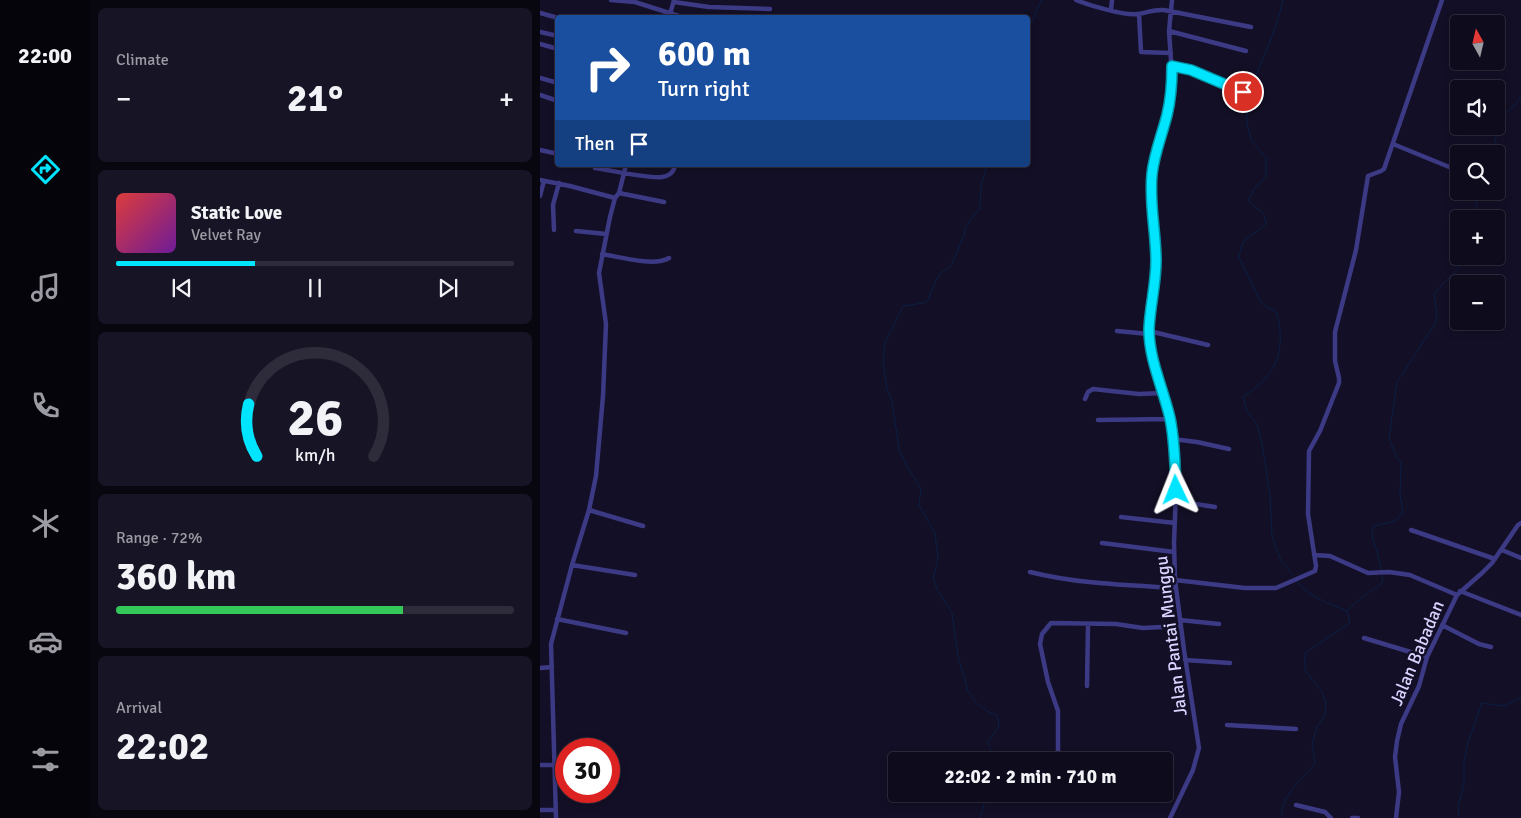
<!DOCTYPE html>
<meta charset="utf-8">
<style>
body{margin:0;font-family:Signika,sans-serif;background:#171425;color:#f1f3f6;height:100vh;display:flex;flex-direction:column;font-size:19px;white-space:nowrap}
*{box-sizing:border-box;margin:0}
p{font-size:16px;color:#9b9ba3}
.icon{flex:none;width:28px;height:28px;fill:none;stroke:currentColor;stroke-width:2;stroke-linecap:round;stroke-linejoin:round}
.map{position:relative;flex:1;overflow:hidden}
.drawer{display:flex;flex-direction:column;gap:8px;padding:8px;background:#08060f;width:450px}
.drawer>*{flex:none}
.hud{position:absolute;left:15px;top:15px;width:475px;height:152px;border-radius:5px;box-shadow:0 2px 8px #0003,0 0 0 1px #2e2b3b;background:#1a4fa0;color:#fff;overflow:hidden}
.needle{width:32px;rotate:352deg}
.buttons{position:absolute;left:910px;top:15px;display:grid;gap:10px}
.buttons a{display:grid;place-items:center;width:55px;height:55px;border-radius:5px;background:#0e0b1c;box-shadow:0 2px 8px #0003,0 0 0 1px #2e2b3b;font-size:25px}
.speed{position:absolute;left:15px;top:738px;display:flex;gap:10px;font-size:25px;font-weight:700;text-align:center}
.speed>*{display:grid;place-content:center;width:65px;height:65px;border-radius:50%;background:#0e0b1c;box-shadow:0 2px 8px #0003,0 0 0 1px #2e2b3b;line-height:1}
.speed .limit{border:8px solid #d22;background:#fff;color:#111}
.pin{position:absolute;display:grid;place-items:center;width:42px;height:42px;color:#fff;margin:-21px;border:2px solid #fff;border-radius:50%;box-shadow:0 1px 5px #0007}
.me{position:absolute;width:55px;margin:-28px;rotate:358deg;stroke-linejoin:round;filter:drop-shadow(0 0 4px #0008)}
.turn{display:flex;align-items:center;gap:18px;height:105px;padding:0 20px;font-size:22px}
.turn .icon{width:65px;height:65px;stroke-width:2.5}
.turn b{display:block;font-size:35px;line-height:42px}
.then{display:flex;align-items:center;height:48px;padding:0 20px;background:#0003;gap:10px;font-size:19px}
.big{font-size:38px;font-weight:700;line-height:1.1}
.drawer .tile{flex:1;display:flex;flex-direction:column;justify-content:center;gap:8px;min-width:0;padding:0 18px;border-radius:8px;background:#171425}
.drawer .dial{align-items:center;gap:0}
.dial svg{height:130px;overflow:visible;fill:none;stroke:#2e2b3b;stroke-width:7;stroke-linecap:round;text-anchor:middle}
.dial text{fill:#f1f3f6;stroke:none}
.song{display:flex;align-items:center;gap:15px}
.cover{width:60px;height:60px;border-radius:8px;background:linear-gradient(135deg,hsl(0 70% 55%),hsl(280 70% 35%))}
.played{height:5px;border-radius:2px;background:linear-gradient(90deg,#00e5ff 35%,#2e2b3b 35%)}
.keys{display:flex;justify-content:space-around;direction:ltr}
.heat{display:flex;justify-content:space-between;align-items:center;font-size:28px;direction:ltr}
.charge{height:8px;border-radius:4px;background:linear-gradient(90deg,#34c759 72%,#2e2b3b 0)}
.trip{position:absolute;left:348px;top:752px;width:285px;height:50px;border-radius:5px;background:#0e0b1c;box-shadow:0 2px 8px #0003,0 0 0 1px #2e2b3b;font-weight:700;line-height:50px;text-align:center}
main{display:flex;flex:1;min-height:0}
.dock{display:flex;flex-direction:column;width:90px;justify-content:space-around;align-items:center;background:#06040b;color:#9b9ba3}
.dock .icon{width:35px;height:35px}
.dock .active{color:#00e5ff}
.dock b{font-size:22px;color:#f1f3f6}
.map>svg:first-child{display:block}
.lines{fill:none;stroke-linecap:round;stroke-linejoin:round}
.stream{stroke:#0a1f44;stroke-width:1}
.minor{stroke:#3d3a85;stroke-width:4.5}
.route-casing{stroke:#0095a6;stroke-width:12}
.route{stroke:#00e5ff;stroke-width:9}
.labels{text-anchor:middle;stroke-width:5;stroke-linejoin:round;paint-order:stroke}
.street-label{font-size:18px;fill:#d9d4ff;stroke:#130f26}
</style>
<main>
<nav class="dock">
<b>22:00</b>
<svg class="icon active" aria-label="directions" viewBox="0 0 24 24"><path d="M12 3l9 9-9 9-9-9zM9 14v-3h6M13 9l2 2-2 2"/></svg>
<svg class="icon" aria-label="music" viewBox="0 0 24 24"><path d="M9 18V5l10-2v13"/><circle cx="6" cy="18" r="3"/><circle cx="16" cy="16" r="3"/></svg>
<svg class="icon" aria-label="phone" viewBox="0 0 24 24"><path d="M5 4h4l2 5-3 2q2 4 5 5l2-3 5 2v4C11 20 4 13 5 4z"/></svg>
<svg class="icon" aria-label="climate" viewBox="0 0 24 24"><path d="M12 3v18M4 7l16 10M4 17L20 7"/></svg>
<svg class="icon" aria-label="car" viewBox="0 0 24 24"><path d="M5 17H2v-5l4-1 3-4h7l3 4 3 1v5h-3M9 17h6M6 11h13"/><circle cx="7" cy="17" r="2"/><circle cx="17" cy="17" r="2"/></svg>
<svg class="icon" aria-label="filters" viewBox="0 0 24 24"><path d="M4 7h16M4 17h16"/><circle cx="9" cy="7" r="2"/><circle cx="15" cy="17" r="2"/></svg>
</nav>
<section class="drawer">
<div class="tile"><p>Climate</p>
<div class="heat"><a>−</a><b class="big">21°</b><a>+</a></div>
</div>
<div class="tile">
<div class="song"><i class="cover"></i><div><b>Static Love</b><p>Velvet Ray</p></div></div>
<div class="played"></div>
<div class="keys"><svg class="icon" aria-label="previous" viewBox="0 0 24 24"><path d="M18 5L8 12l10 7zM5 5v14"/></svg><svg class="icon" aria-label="pause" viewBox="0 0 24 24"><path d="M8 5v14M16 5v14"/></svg><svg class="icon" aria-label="next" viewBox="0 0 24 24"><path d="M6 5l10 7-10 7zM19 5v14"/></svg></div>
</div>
<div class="tile dial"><svg viewBox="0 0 100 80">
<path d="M14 69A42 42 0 1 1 86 69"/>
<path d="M14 69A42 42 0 0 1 9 37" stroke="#00e5ff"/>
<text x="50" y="56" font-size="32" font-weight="700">26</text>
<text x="50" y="72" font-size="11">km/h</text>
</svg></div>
<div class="tile"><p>Range · 72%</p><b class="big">360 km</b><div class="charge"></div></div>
<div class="tile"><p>Arrival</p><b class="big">22:02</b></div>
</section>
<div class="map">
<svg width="981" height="818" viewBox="0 0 981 818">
<rect width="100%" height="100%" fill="#130f26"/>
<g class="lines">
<!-- stream -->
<path class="stream" d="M743,0L736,26L710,91L707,109V124L711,140L726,157V176L714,189L708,201L724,214L726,224L703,242L699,257L721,303L737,313C746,353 737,374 703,397L707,412L717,424L722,444L730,495L732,536L741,561L753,575
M488,28L493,20L501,0
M956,156L958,149L955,141L963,116L976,104L981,96
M447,165L441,185L440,208L426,226L424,235L411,266L402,272L396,280L388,300L384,303L363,306L345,343L343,361L347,389L352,401L359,449L367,466L381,489L379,505L395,533L398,559L393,578L398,591L412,613L418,656L428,691L436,703L447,711L456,715L458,719L459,727L448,742L454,761
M934,219L939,191
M807,611L823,596L841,584L843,580C841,571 840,563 838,555C836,546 829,536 834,526L855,521L863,512L860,495L861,463L856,456L849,438L857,382L895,324L897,315L894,293L916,271L927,256
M440,818L447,794
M742,818C739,796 762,780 775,764L772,744L777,727L785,715L786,703L782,692L765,670V653L810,623L807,611C790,603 769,598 757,581
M919,818L918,806L924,785V763L928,742L942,703L964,706L981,697"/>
<!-- minor -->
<path class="minor" d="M71,0L95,2L145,18
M536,0C548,5 585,16 597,14C608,13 612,9 624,10L711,27
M134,2L169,7L230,9
M571,10L572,0
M0,13L18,18
M599,14L601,52L631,53
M129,18L134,0
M629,31L706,51
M0,32L18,36
M0,44L18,49
M632,66L651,70L703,92
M0,78L18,83
M0,95L18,101
M853,144L919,171
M0,150L18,154
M55,168C70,170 109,179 122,177C129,176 134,172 135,165
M0,180L30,186L75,198
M79,193L124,202
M0,196L4,181
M14,230L13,205L19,183
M36,231L66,234
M62,254C80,257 114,267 129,258
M577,331L609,334
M609,331L668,345
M545,399L548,392L553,389L599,394L623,393
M558,420L630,419
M633,439L657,442L689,449
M636,501L675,507
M49,510L103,526
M581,517L635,523
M871,530L955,559
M562,543L634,552
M962,550L981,558
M774,555L790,556L828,573L849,572L870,575L917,595
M32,565L95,575
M490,572C538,584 587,585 636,588
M635,580L705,588H736L775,571L776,566L768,514L769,451L780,431L799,383V378L795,361V332L816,250L828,176L841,171L844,169L902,0
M920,591L981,615
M17,619L86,633
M640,620L679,624
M902,625L939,644L951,647
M824,638L887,657
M645,660L690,663
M0,668L12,667
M547,686L548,625
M687,725L756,729
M518,761V711L508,682L500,644L502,634L511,623L576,624L603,628L641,626
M0,765H14
M756,805L785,812L791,818
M0,810H16
M16,818L11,644L32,565L49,510L56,476L63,396L66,324L59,273L70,217L75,198L79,193L86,165
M630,818L653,770L659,748L644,650L635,580L634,543L636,490L633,436L630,418L613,357L610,338V310L616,264L615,233L612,195V174L615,157L628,114L631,93L632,75L629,31L632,0
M812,818H818
M856,818L859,792L855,757L857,741L861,724L879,686L887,657L917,595L942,573L952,563L978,525L981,523"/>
</g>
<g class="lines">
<!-- route casing -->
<g class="route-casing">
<path id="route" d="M636,490C635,466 635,442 630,418C623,388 609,360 609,329C610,306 616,284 616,261C616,232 609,203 612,174C614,154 622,135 627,115C631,99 632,82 632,66L651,70L703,92"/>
</g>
<!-- route -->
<use href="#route" class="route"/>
</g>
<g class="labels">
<!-- street labels -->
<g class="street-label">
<text transform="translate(631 636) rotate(-97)" y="6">Jalan Pantai Munggu</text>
<text transform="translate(877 653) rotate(-67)" y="6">Jalan Babadan</text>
</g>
</g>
</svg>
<div class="buttons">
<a><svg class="needle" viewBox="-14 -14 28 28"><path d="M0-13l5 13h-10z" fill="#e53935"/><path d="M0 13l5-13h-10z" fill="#9b9ba3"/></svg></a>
<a><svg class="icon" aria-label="sound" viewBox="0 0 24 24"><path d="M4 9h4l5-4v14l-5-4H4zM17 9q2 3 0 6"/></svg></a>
<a><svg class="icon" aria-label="search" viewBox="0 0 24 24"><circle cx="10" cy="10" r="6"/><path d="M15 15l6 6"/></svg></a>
<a>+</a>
<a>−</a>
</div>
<div class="speed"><div class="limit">30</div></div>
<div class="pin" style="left:703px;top:92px;background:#d93025"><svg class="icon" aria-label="arrive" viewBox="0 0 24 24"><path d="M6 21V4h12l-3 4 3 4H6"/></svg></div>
<svg class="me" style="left:636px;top:490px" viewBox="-20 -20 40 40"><path d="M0-17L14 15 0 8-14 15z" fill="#00e5ff" stroke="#fff" stroke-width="4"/></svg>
<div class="trip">22:02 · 2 min · 710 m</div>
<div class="hud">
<div class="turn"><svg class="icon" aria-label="right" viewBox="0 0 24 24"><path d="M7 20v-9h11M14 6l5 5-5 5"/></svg><div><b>600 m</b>Turn right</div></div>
<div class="then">Then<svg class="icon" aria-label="arrive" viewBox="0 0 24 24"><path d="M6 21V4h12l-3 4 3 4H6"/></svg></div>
</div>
</div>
</main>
